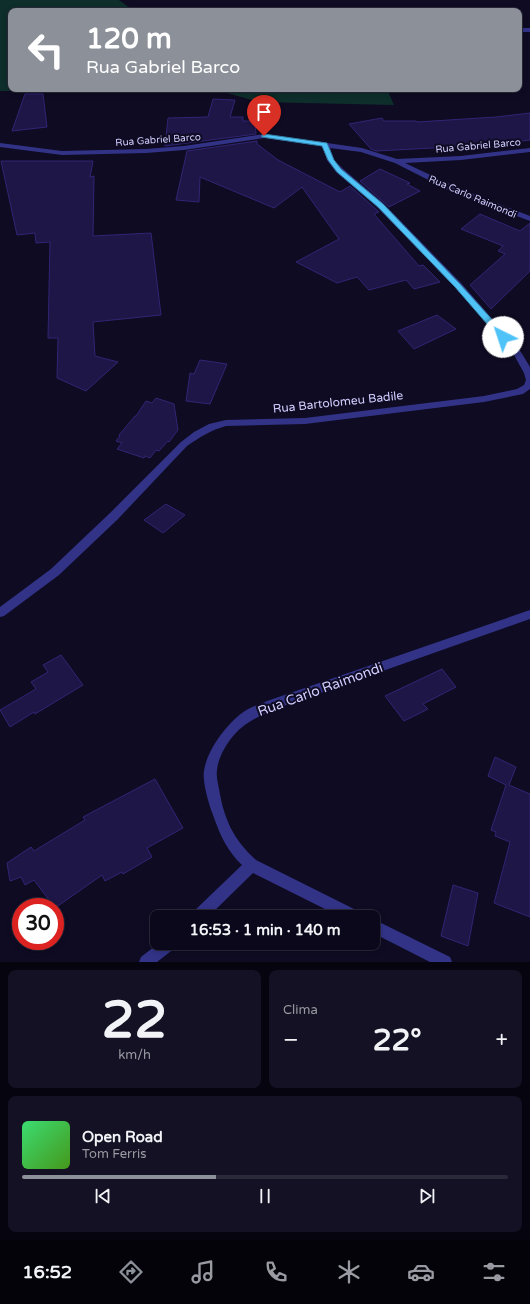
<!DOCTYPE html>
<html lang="pt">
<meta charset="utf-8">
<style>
body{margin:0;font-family:"Varela Round",sans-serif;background:#131123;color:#f1f3f6;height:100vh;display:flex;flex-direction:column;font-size:15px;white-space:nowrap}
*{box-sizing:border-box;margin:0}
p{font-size:13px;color:#999aa2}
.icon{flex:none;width:22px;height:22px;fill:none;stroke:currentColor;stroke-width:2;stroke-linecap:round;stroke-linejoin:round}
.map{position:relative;height:962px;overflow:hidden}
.panel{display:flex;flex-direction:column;gap:8px;padding:8px;background:#06040e;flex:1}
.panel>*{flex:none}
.banner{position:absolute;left:8px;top:8px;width:514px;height:84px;border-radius:8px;box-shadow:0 2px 6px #0003,0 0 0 1px #2a2939;background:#8c9099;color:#fff;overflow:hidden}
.speed{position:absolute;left:12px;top:898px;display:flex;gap:8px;font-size:20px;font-weight:700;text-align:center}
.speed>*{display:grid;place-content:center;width:52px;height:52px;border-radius:50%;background:#0a081a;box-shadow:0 2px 6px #0003,0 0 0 1px #2a2939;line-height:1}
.speed .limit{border:6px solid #d22;background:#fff;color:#111}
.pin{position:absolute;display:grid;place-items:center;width:34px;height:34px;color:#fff;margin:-41px -17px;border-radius:50% 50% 50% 0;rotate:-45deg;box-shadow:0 0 4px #0007}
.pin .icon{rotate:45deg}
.me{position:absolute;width:44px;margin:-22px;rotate:319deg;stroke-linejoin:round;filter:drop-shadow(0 0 3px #0008)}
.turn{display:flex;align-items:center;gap:14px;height:84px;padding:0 12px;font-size:18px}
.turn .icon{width:52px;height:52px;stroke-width:2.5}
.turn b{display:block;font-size:28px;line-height:34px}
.big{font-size:30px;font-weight:700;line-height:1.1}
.panel .card{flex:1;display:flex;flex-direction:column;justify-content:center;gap:6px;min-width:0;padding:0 14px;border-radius:8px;background:#131123}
.panel .dial{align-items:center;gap:0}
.dial b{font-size:52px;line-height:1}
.song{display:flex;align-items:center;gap:12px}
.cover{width:48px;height:48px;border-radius:6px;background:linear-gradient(135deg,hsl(140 70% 55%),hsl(100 70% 35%))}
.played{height:4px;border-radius:2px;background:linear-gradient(90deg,#8c9099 40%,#2a2939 40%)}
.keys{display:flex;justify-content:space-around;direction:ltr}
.heat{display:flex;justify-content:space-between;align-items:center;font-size:22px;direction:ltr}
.panel .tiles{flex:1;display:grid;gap:8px;grid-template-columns:1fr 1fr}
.card:last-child{grid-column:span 2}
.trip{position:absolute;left:150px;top:910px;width:230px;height:40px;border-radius:8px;background:#0a081a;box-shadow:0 2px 6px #0003,0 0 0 1px #2a2939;font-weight:700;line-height:40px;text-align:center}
.menu{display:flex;height:64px;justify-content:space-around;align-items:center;background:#04030a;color:#999aa2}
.menu .icon{width:28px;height:28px}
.menu .active{color:#8c9099}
.menu b{font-size:18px;color:#f1f3f6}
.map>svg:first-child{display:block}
.green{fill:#0e2e2b}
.building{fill:#1d1646;stroke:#312574}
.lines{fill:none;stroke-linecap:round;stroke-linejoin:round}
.minor{fill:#323387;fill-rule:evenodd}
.route{fill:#4fc3f7;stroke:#337fa1}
.labels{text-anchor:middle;stroke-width:4;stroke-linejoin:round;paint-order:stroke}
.far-street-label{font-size:10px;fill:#d1ceff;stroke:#0e0b23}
.street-label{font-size:12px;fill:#d1ceff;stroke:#0e0b23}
.near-street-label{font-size:14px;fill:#d1ceff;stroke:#0e0b23}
</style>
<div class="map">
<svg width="530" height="962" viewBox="0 0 530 962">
<rect width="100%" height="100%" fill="#0e0b23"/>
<!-- green -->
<path class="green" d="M0,0H119L134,11H11V89H17L14,91H0Z
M213,89H387L394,105L259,102Z"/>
<!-- building -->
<path class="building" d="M25,94H43L47,127L12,131Z
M213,99L235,100L230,117H243V121H255L256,134L165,146L168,118L208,117Z
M530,113V140L514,142L516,144L490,147L489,145L376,151L371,149L349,124L382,118L384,121H416L417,122L496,117Z
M257,141V144L278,160L340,192L350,186L379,212L374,214L419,266L423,265L440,282L414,289L406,280L369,290L357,277L337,283L296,262L339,239L302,187L274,208L200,177L199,202L176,200L187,151Z
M1,161H93L90,177L94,176L93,236L151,233L161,315L93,322L95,356L118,362L86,391L57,378L58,338H48L50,242L36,243L35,233L17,235Z
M380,169L410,183L407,184L420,191L389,207L360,181Z
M480,214L520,231L530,223V271L491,309L470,285L505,254L498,251L503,246L461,229Z
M437,315L456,329L414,349L398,331Z
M200,360L227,364L210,404L186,401L190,373L194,374Z
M156,398L174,404L178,430L169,442L168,441L159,451L156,450L150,458L145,456L144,458L117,449L122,443L116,441L120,436L119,435L135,416H136L146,401L152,403Z
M166,504L185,515L163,533L144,520Z
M61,655L83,685L35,714L34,712L10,727L0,710L36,689L31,682L48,672L43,665Z
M442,669L456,687L423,704L428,709L404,721L385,696Z
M495,757L516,767L509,785L530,794V917L494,903L510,842L495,836L496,832L491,830L506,785L488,776Z
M155,779L183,828L147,848L152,857L123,874L122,872L105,881L102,875L55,908L34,880L25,885L21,877L10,881L7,863L31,847L34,851L85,820L83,817Z
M453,885L478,893L468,946L441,936Z"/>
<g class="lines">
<!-- minor -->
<path class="minor" d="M519,28H530V32H519Z
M264,134L362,148L397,159L461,156L530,148V152L461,160L405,163L456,187L530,216V221L450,191L395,163L361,152L330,148L334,160L342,168L383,203L461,283L521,352L530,367V389L523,394L484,402L305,424L226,426C211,430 200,437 187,446L118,519L59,575L4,616L0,617V607L51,569L110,513L181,442L194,432L209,424L226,420L305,418L484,396L517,389L524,385L526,380L524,373L514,355L484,320L455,287L377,207L336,172L327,160L322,146L264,138L184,150L146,153L62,155L0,147V143L62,151L146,149L184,146Z
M530,610V619L278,708C262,715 246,721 234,735C226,744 218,758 217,770C216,776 218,783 219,789C224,819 233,839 256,860L360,912L362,917H341L253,873L208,917H191L193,912L242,865C227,851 220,835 213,815C209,805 202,781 204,771C207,750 226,725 242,713C250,707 261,704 270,700Z
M373,919L450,957L452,962H430L373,933Z
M159,943H177L175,948L157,962H139L141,957Z"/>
</g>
<!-- route -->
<path class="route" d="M264,134L327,143L334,160L341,169L383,204L460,284L506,335V339H500L455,287L378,207L337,172L328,160L322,146L262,137L261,136Z"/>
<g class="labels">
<!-- far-street labels -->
<g class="far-street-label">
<text transform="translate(158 139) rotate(-4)" y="4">Rua Gabriel Barco</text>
<text transform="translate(478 145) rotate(-5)" y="4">Rua Gabriel Barco</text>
<text transform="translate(473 196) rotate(23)" y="4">Rua Carlo Raimondi</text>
</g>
<!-- street labels -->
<g class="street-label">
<text transform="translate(338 402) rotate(-6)" y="4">Rua Bartolomeu Badile</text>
</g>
<!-- near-street labels -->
<g class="near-street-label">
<text transform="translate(320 689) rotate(-20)" y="5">Rua Carlo Raimondi</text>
</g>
</g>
</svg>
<div class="speed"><div class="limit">30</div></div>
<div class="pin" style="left:264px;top:136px;background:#d93025"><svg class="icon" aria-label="arrive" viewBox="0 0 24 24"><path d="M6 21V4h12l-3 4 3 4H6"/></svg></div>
<svg class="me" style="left:503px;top:337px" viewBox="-20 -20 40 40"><circle r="19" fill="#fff"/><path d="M0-13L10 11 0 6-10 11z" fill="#4fc3f7"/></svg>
<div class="trip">16:53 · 1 min · 140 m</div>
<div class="banner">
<div class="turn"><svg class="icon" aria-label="left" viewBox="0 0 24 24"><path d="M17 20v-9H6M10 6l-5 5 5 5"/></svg><div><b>120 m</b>Rua Gabriel Barco</div></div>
</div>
</div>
<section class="panel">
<div class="tiles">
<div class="card dial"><b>22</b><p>km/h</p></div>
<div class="card"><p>Clima</p>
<div class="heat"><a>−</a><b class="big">22°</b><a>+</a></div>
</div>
<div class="card">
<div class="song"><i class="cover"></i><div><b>Open Road</b><p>Tom Ferris</p></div></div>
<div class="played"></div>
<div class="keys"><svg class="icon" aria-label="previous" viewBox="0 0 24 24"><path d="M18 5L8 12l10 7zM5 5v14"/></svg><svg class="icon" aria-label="pause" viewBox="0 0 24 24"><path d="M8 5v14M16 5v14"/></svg><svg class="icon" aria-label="next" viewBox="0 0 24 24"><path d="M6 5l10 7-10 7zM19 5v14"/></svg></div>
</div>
</div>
</section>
<nav class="menu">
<b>16:52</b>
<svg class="icon active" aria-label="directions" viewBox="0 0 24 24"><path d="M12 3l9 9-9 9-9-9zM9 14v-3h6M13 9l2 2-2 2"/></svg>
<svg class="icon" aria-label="music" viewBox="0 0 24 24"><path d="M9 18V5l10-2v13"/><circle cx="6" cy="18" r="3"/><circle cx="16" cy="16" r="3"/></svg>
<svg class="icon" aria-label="phone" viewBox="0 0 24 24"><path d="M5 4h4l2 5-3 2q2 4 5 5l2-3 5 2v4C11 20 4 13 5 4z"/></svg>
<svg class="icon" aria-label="climate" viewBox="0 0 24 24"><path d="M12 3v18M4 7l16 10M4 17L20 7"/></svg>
<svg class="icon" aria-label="car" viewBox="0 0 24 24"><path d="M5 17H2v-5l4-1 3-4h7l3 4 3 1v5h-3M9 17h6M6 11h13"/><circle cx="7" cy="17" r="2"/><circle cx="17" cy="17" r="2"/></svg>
<svg class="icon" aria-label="filters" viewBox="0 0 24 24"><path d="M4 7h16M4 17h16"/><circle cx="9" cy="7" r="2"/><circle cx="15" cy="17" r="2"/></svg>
</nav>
